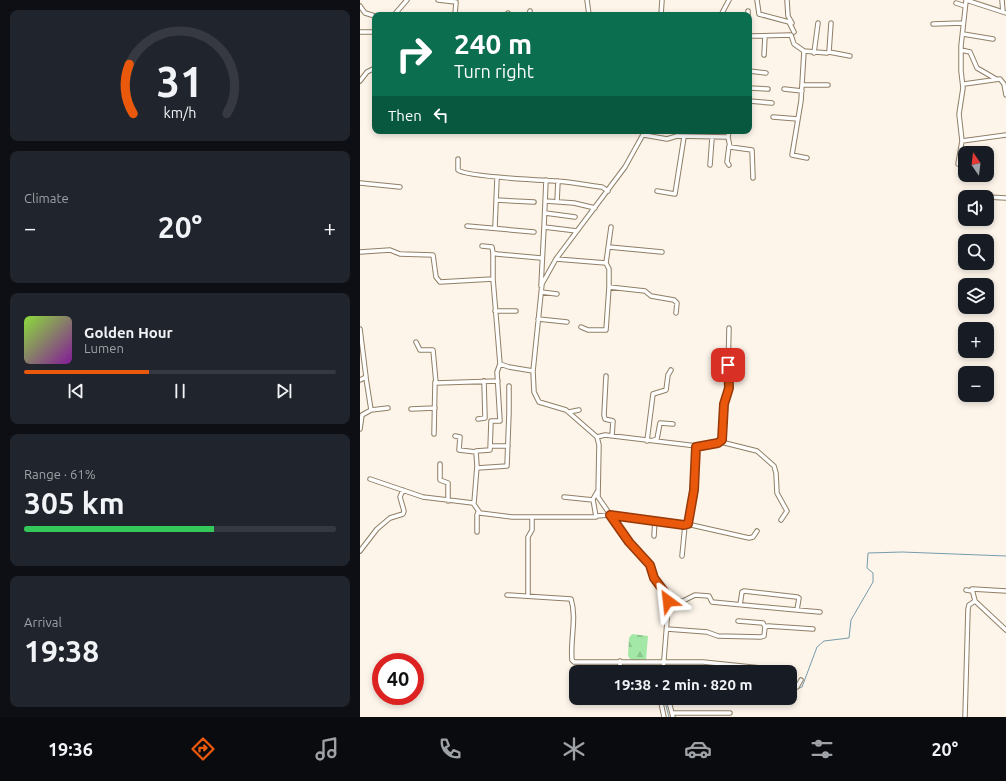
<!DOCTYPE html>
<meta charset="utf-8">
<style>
body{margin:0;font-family:Ubuntu,sans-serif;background:#20242c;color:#f1f3f6;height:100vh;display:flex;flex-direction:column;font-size:15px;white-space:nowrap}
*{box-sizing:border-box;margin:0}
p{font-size:13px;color:#9ea1a6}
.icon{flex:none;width:22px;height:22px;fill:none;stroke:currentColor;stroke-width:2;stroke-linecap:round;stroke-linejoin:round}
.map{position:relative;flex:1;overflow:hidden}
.side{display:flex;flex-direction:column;gap:10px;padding:10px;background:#0d0f14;width:360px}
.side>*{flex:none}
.guide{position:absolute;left:12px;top:12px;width:380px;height:122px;border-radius:8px;box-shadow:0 2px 6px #0003;background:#0b6e4f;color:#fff;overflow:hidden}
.needle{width:26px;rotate:346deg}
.fabs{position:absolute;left:598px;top:146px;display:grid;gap:8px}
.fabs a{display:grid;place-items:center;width:36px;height:36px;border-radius:8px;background:#171b24;box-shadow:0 2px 6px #0003;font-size:20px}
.speed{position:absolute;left:12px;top:653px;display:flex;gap:8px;font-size:20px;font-weight:700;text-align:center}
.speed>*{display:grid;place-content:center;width:52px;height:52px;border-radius:50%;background:#171b24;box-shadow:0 2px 6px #0003;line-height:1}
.speed .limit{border:6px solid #d22;background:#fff;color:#111}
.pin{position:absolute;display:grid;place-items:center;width:34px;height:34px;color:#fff;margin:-17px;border-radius:8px;box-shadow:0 2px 6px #0006}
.me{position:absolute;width:44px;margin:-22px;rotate:330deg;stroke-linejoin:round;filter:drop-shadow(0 0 3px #0008)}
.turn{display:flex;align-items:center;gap:14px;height:84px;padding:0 16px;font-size:18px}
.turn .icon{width:52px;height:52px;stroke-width:2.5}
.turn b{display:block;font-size:28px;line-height:34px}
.then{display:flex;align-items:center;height:38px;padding:0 16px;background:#0003;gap:8px;font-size:15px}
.big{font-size:30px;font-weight:700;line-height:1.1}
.side .card{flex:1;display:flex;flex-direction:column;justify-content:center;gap:6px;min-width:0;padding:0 14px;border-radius:8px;background:#20242c}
.side .dial{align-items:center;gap:0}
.dial svg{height:104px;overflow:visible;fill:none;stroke:#363941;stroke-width:7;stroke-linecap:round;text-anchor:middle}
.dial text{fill:#f1f3f6;stroke:none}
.song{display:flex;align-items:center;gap:12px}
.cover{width:48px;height:48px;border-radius:6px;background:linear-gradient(135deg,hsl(90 70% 55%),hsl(290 70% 35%))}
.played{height:4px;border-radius:2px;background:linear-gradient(90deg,#ea580c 40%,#363941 40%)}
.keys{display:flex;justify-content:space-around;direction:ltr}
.heat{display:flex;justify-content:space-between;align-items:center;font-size:22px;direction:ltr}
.charge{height:6px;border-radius:3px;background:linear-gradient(90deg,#34c759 61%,#363941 0)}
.trip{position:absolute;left:209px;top:665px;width:228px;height:40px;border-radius:8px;background:#171b24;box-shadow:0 2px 6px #0003;font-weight:700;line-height:40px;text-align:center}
.tabs{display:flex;height:64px;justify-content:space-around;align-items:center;background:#090b0e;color:#9ea1a6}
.tabs .icon{width:28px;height:28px}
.tabs .on{color:#ea580c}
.tabs b{font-size:18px;color:#f1f3f6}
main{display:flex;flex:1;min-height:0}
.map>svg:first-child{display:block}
.forest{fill:url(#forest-firs)}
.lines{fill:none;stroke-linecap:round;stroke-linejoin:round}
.stream{stroke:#759cac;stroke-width:1}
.minor-casing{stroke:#907f65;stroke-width:5.5}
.minor{stroke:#fff;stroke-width:3.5}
.route-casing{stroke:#983908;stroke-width:10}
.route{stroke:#ea580c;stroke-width:7}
</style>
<main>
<section class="side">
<div class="card dial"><svg viewBox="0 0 100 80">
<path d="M14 69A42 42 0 1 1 86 69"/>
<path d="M14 69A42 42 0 0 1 11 31" stroke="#ea580c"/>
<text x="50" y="56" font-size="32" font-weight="700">31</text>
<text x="50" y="72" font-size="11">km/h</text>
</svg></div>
<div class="card"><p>Climate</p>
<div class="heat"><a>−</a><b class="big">20°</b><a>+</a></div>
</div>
<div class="card">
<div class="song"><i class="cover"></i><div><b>Golden Hour</b><p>Lumen</p></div></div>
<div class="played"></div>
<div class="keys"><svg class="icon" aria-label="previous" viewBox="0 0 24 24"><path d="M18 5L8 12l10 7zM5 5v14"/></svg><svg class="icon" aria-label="pause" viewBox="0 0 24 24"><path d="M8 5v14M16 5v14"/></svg><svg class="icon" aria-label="next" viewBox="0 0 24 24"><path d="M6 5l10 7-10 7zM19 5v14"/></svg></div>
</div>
<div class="card"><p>Range · 61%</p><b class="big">305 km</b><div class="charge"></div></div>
<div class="card"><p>Arrival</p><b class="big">19:38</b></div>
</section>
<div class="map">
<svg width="646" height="717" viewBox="0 0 646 717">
<defs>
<pattern id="forest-firs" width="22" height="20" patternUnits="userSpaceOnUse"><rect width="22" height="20" fill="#a3e8a6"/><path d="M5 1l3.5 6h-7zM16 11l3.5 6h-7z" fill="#8bc68d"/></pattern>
</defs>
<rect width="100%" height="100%" fill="#fdf5ea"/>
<!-- forest -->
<path class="forest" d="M272,634L288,636L286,660L284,662L271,660L268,656L269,638Z"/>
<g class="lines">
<!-- stream -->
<path class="stream" d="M430,692L442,687L457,647L464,641L489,638L491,620L513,582V573L507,568L508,553L542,552L646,556
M304,698L309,717"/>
<!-- minor casing -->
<g class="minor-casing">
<path id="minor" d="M78,0L96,2L95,15
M227,0L229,15
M397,0L399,14L429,22L434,32
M427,0L428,16L432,23
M606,0L646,13
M642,0L643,12
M596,3L605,6
M0,6L5,13L15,16
M34,15L47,0
M148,15V13
M169,15L170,11
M301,15L302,0
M361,15L369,0
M388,15V11
M573,24L603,23
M0,32H15
M603,34L633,39
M389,36L431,35L434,44L444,51L467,53L469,52L471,23
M601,50L610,52L617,68L636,79
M444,51L441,101L432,155L447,158
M469,52L490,56
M454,53L458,23
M404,55L405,36
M389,71L406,73
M0,81L7,72L15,68
M604,84L640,79L644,84L646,95
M442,85H468
M389,88L408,89
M424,89L442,91
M389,101L412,103
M413,117L438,119
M285,131L265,167L196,259L182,284L173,371L174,392L179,402L206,410L237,437L239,445L238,497L269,542L290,565L295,580L307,596L308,608L303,672
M284,135L307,139L317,136L368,137L370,147L392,150L393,178
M368,137L369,131
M602,141L646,135
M98,159V170C106,177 180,180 196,181C211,182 227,185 242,187L248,191
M598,164L602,141L599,114L603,88L601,71V46L606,1
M350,165L352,138
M369,165L367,162L369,146
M186,180L184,227L217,231
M0,183L40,187
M297,191L315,194L324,137
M627,197L646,198
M136,200L174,202
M185,201L214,203L235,208
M197,202L198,181
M185,213L215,217
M107,226L174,232
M135,227L137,178
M122,246L132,247L133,253L137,254L181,258
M249,247L302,252
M0,252L30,250L40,254L73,255L76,277L80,282L133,279L140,364L149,367L173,371
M196,259L246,263L251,227
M246,263L249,269V287L285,291L291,296L314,300L317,303L316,313
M133,280V253
M181,286L184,227
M181,292L197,294
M135,311H156
M178,319L207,322
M221,327L228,330H246L249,287
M0,329L6,377L0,380
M56,342L60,350H73L76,383L138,381
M246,376L244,415L245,419L253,421L252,436
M6,378L11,410L28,408
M51,409L75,408
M209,412L219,410
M118,419L125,418L124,381
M0,429L2,415L11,410
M74,434L75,382
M95,436L100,437L99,450L116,452L117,466L114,503
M237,437L245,435L337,446
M294,440L297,439L300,423L313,424
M287,441L293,394L306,390L308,375L311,370
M361,442L397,451L414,466L416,473L417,493L427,511L421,520
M131,446H148
M116,451L130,450L131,421H140L137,372L140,364
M80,464V480L88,483V501
M117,468L147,466L149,413V386
M10,479L63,497L113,503L120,513L152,517H236L233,499L237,492
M204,497L233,500
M236,516L250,515L324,525L328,524L334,490L336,447L358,443L362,440L364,407L368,395L370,382L368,374L369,328
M327,524L389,538L393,537L397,531
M117,532V515L118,512
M294,536L295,520
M0,551L17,529L30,518L43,514L44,511L40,497L43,490
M322,556L325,525
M606,590L612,591
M147,595L211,599C217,618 210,640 212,660L214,662H343L401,668
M168,596V537L172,530V518
M308,601H323L335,595L349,596L352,602L437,610
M615,601L646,630
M380,605L382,592L384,591L437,597L439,598L437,610L460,612
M378,621L403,623L405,627
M307,629L347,632L358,636L401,637L404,636L405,627L408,626L453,629
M260,661V672
M430,688L437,687L441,680
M300,698L304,717
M308,698L313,717
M312,713H370
M605,717L608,609L609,605L615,601L612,589L646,591"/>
</g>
<!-- minor -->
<use href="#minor" class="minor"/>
</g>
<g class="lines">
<!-- route casing -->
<g class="route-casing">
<path id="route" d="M308,601L306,594L294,578L290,565L269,542L250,515L324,525L328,524L334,490L336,447L358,443L362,440L364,404L369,388L368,365"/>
</g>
<!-- route -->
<use href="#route" class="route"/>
</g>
</svg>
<div class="fabs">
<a><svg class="needle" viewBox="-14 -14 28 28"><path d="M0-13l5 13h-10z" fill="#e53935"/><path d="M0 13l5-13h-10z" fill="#9ea1a6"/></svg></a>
<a><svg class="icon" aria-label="sound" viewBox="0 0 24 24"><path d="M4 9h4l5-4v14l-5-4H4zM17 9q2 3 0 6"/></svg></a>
<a><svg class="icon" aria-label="search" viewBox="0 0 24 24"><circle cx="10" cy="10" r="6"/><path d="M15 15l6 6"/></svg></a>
<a><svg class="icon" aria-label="layers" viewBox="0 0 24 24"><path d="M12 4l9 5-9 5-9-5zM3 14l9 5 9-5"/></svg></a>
<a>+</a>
<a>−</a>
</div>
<div class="speed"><div class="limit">40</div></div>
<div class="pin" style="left:368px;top:365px;background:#d93025"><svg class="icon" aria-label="arrive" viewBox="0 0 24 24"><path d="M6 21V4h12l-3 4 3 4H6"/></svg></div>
<svg class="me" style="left:308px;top:601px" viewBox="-20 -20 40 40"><path d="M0-17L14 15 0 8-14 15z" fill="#ea580c" stroke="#fff" stroke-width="4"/></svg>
<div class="trip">19:38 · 2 min · 820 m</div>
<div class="guide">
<div class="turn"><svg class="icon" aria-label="right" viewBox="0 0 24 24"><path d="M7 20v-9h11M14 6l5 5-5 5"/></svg><div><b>240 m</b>Turn right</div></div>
<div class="then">Then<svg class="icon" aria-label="left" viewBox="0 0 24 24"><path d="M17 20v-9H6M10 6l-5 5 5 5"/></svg></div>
</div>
</div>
</main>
<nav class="tabs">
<b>19:36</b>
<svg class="icon on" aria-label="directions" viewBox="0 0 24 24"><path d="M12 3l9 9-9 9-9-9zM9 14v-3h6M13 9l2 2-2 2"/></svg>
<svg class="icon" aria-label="music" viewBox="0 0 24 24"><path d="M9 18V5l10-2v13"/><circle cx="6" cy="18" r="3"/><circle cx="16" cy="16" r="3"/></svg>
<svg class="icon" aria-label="phone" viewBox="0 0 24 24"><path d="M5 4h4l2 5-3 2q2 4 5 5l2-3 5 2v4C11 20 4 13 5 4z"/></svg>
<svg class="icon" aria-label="climate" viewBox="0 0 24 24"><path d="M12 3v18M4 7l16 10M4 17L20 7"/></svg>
<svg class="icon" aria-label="car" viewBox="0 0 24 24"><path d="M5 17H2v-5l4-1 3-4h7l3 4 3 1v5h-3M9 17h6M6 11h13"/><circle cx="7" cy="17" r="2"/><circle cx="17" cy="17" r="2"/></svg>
<svg class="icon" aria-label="filters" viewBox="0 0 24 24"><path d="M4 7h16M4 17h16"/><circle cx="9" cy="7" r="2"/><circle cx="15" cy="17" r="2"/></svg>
<b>20°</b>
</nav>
